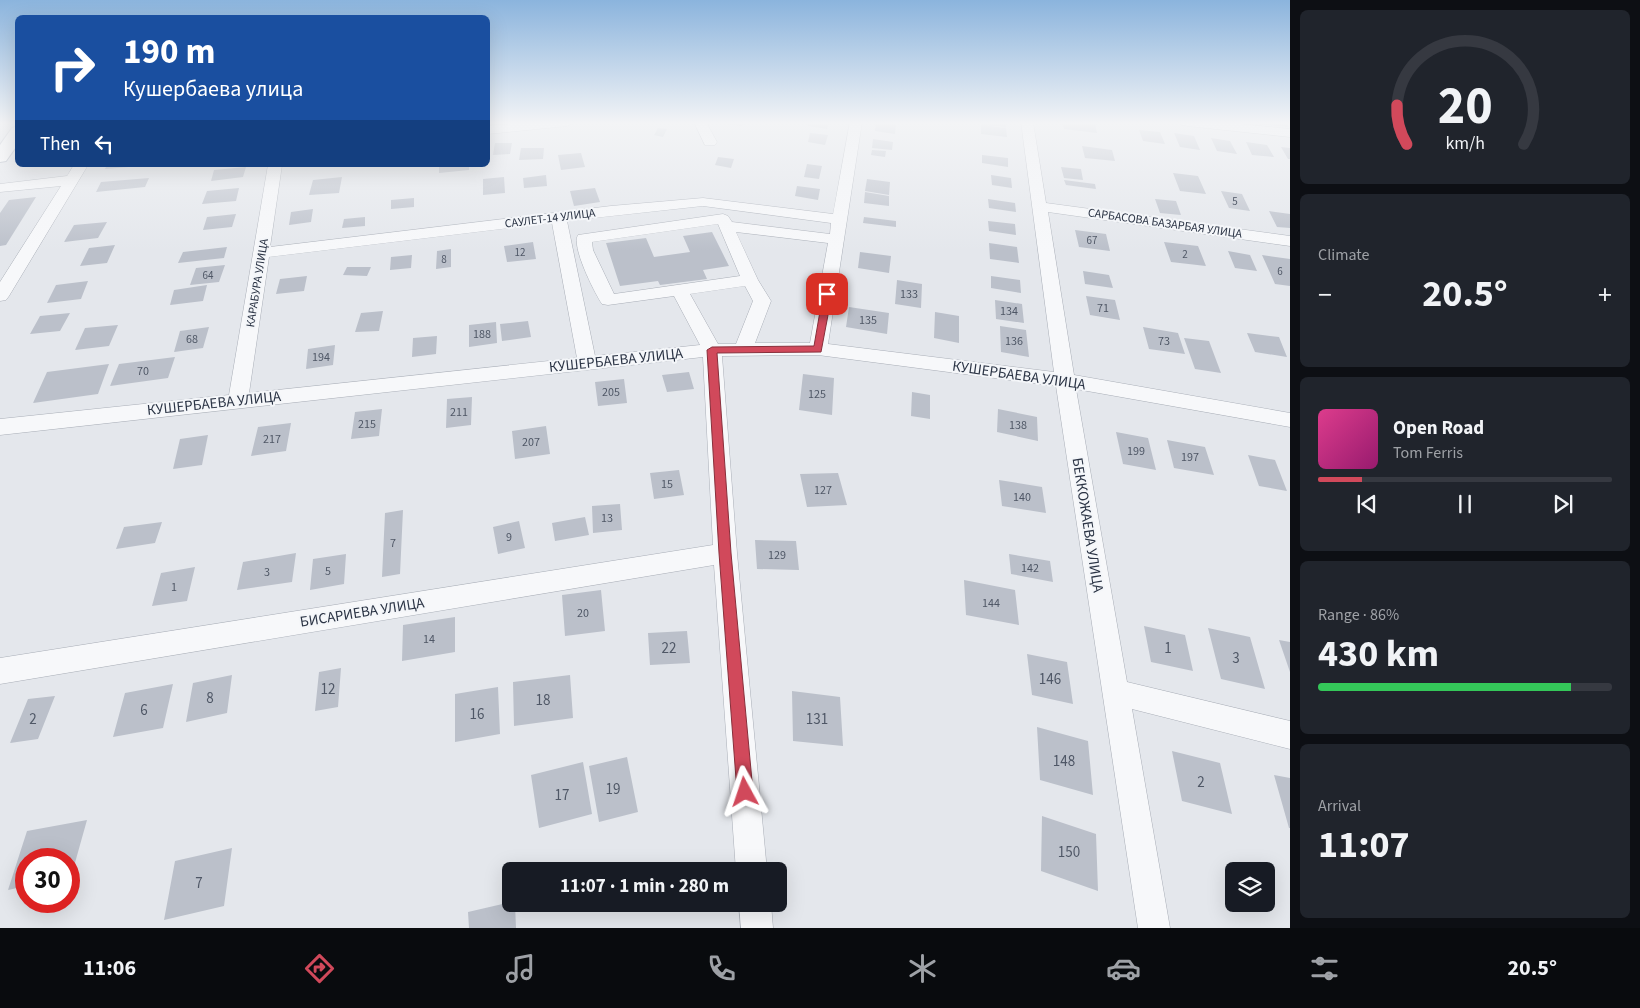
<!DOCTYPE html>
<meta charset="utf-8">
<style>
body{margin:0;font-family:"Source Sans 3",sans-serif;background:#20242c;color:#f1f3f6;height:100vh;display:flex;flex-direction:column;font-size:19px;white-space:nowrap}
*{box-sizing:border-box;margin:0}
p{font-size:16px;color:#9ea1a6}
.icon{flex:none;width:28px;height:28px;fill:none;stroke:currentColor;stroke-width:2;stroke-linecap:round;stroke-linejoin:round}
.map{position:relative;flex:1;overflow:hidden}
.side{display:flex;flex-direction:column;gap:10px;padding:10px;background:#0d0f14;width:350px}
.side>*{flex:none}
.hud{position:absolute;left:15px;top:15px;width:475px;height:152px;border-radius:8px;box-shadow:0 5px 20px #0002;background:#1a4fa0;color:#fff;overflow:hidden}
.controls{position:absolute;left:1225px;top:862px;display:grid;gap:10px}
.controls a{display:grid;place-items:center;width:50px;height:50px;border-radius:8px;background:#171b24;box-shadow:0 5px 20px #0002;font-size:25px}
.speed{position:absolute;left:15px;top:848px;display:flex;gap:10px;font-size:25px;font-weight:700;text-align:center}
.speed>*{display:grid;place-content:center;width:65px;height:65px;border-radius:50%;background:#171b24;box-shadow:0 5px 20px #0002;line-height:1}
.speed .limit{border:8px solid #d22;background:#fff;color:#111}
.pin{position:absolute;display:grid;place-items:center;width:42px;height:42px;color:#fff;margin:-21px;border-radius:10px;box-shadow:0 2px 8px #0006}
.me{position:absolute;width:55px;margin:-28px;rotate:355deg;stroke-linejoin:round;filter:drop-shadow(0 0 4px #0008)}
.turn{display:flex;align-items:center;gap:18px;height:105px;padding:0 25px;font-size:22px}
.turn .icon{width:65px;height:65px;stroke-width:2.5}
.turn b{display:block;font-size:35px;line-height:42px}
.then{display:flex;align-items:center;height:48px;padding:0 25px;background:#0003;gap:10px;font-size:19px}
.big{font-size:38px;font-weight:700;line-height:1.1}
.side .tile{flex:1;display:flex;flex-direction:column;justify-content:center;gap:8px;min-width:0;padding:0 18px;border-radius:8px;background:#20242c}
.side .dial{align-items:center;gap:0}
.dial svg{height:130px;overflow:visible;fill:none;stroke:#363941;stroke-width:7;stroke-linecap:round;text-anchor:middle}
.dial text{fill:#f1f3f6;stroke:none}
.song{display:flex;align-items:center;gap:15px}
.cover{width:60px;height:60px;border-radius:8px;background:linear-gradient(135deg,hsl(330 70% 55%),hsl(320 70% 35%))}
.played{height:5px;border-radius:2px;background:linear-gradient(90deg,#d1495b 15%,#363941 15%)}
.keys{display:flex;justify-content:space-around;direction:ltr}
.heat{display:flex;justify-content:space-between;align-items:center;font-size:28px;direction:ltr}
.charge{height:8px;border-radius:4px;background:linear-gradient(90deg,#34c759 86%,#363941 0)}
.trip{position:absolute;left:502px;top:862px;width:285px;height:50px;border-radius:8px;background:#171b24;box-shadow:0 5px 20px #0002;font-weight:700;line-height:50px;text-align:center}
.tab-bar{display:flex;height:80px;justify-content:space-around;align-items:center;background:#090b0e;color:#9ea1a6}
.tab-bar .icon{width:35px;height:35px}
.tab-bar .selected{color:#d1495b}
.tab-bar b{font-size:22px;color:#f1f3f6}
main{display:flex;flex:1;min-height:0}
.map>svg:first-child{display:block}
.building{fill:#bbc0ca}
.lines{fill:none;stroke-linecap:round;stroke-linejoin:round}
.minor-casing{stroke:#a9aeb7;stroke-width:1}
.major-casing{stroke:#a3abb8;stroke-width:2}
.minor{fill:#f7f8fa;fill-rule:evenodd}
.major{fill:#fff;fill-rule:evenodd}
.route{fill:#d1495b;stroke:#882f3b}
.labels{text-anchor:middle;stroke-width:4;stroke-linejoin:round;paint-order:stroke}
.far-number-label{font-size:11px;fill:#4f5766}
.far-street-label{font-size:12px;fill:#2b3445;stroke:#f4f6f9}
.number-label{font-size:12px;fill:#4f5766}
.street-label{font-size:15px;fill:#2b3445;stroke:#f4f6f9}
.near-number-label{font-size:15px;fill:#4f5766}
</style>
<main>
<div class="map">
<svg width="1290" height="928" viewBox="0 0 1290 928">
<rect width="100%" height="100%" fill="#e4e7ec"/>
<!-- building -->
<path class="building" d="M715,122H744L742,126Z
M809,122H829L827,129L808,126Z
M876,122L896,124L895,134L875,131Z
M984,122H1006V127L984,125Z
M1062,122L1095,124L1097,133L1064,129Z
M1259,122H1286L1289,127L1260,124Z
M981,125L1006,128L1007,137L981,134Z
M658,128L667,129L663,137L654,135Z
M1139,130L1160,132L1165,144L1143,141Z
M810,133L828,135L825,145L808,142Z
M1174,133L1194,136L1200,150L1180,147Z
M1211,138L1230,141L1237,154L1217,151Z
M873,139L893,142L892,150L872,148Z
M1246,142L1267,145L1274,157L1252,155Z
M495,143H512L510,154L493,155Z
M1082,146L1112,150L1115,161L1085,158Z
M1281,147L1290,148V159H1288Z
M521,148H544L543,159L519,160Z
M872,150L886,151L885,157L871,155Z
M581,153L585,167L561,170L558,155Z
M982,155L1008,158V167L982,163Z
M718,157L734,159L731,168L715,165Z
M807,164L822,166L819,179L804,177Z
M107,165H140V166L105,169Z
M439,165H469V170L439,173Z
M246,167L243,177L211,181L214,170Z
M1061,167L1081,169L1083,180L1064,178Z
M1173,173L1198,176L1206,194L1180,191Z
M546,175L547,186L524,188L523,178Z
M991,175L1011,178L1012,188L992,185Z
M342,177L339,193L309,195L313,180Z
M504,177L505,193L483,195V179Z
M149,178L145,187L96,192L101,182Z
M867,179L890,182L889,195L865,191Z
M1064,180L1095,184L1096,189L1066,185Z
M797,186L820,189L818,200L795,196Z
M239,188L236,201L202,204L207,191Z
M595,188L600,202L574,206L570,191Z
M1221,191L1242,194L1250,211L1229,208Z
M865,192L889,196V206L864,203Z
M36,197L6,245L0,246V213L9,200Z
M414,198V207L391,209V200Z
M988,199L1015,203L1016,212L989,208Z
M1155,199L1176,201L1181,215L1160,213Z
M313,209L311,222L289,225L291,212Z
M1269,211L1290,214V228L1277,227Z
M236,214L232,227L203,230L207,217Z
M365,217V226L342,228L344,219Z
M864,217L896,221V227L863,223Z
M988,221L1015,224L1016,235L989,231Z
M107,222L98,238L64,242L74,225Z
M1075,230L1106,234L1110,251L1079,247Z
M712,232L729,266L703,270L707,279L660,285L658,281L620,286L606,243L646,238L654,257L690,252L683,236Z
M533,242L536,259L507,262L504,246Z
M1164,242L1198,246L1206,266L1171,262Z
M989,243L1017,247L1019,263L990,259Z
M115,245L107,263L80,266L89,248Z
M227,247L224,258L178,263L183,252Z
M451,249V267L436,269L437,251Z
M1228,251L1250,255L1257,271L1235,268Z
M860,252L891,256L889,273L858,268Z
M412,255L411,268L390,270L391,257Z
M1262,255L1290,259V286L1275,284Z
M225,265L219,282L190,285L196,268Z
M347,267H371L367,276L343,275Z
M1083,271L1109,275L1113,288L1085,284Z
M307,276L304,291L276,294L280,279Z
M991,276L1020,280L1021,293L991,288Z
M897,280L922,284L921,308L895,304Z
M88,281L81,299L47,303L56,285Z
M207,285L203,301L170,305L174,290Z
M1086,296L1115,300L1120,320L1090,315Z
M995,300L1022,304L1024,323L996,319Z
M849,307L889,313L887,334L846,327Z
M383,311L379,331L355,332L361,313Z
M935,312L959,316V343L934,338Z
M70,313L60,331L30,334L40,316Z
M528,321L531,337L502,341L500,324Z
M496,322L497,343L469,347V325Z
M118,325L109,346L75,350L85,328Z
M1000,326L1026,330L1029,357L1001,352Z
M209,327L203,348L174,352L180,331Z
M1143,327L1178,333L1185,354L1149,349Z
M1247,333L1279,337L1287,357L1255,352Z
M437,336L436,354L412,357L413,338Z
M1184,338L1209,341L1221,373L1195,369Z
M335,345L333,365L306,369L308,349Z
M175,357L168,378L110,386L119,364Z
M109,364L98,394L33,403L47,372Z
M689,372L694,389L667,392L662,375Z
M803,374L834,378L832,415L799,410Z
M624,379L627,403L598,406L595,382Z
M912,392L930,395V419L911,416Z
M472,397L471,425L446,428L447,399Z
M382,409L379,436L351,439L355,412Z
M998,409L1037,417L1038,441L997,432Z
M291,423L286,451L251,456L258,427Z
M546,426L550,454L515,459L512,431Z
M1116,432L1148,438L1156,470L1123,464Z
M208,435L202,465L173,469L180,439Z
M1167,440L1205,447L1214,475L1174,468Z
M1248,455L1275,460L1287,491L1259,486Z
M679,470L684,495L654,499L650,473Z
M838,473L847,505L807,507L800,474Z
M999,480L1042,487L1046,513L1002,506Z
M620,504L622,530L593,533L592,506Z
M403,510L400,574L382,577L385,513Z
M585,517L589,535L555,541L552,523Z
M519,521L525,548L498,554L493,527Z
M162,522L155,543L116,549L124,527Z
M755,540L796,541L799,570L757,569Z
M296,553L292,582L237,590L243,562Z
M346,554L344,584L310,590L313,559Z
M1009,554L1050,561L1053,582L1011,574Z
M195,567L187,601L152,606L161,573Z
M964,580L1015,590L1019,625L966,615Z
M601,590L605,631L565,636L562,595Z
M455,617V652L402,661L403,625Z
M1144,626L1185,635L1193,671L1151,662Z
M1208,628L1250,637L1265,689L1221,679Z
M687,631L690,663L650,665L648,633Z
M1279,640L1290,642V672Z
M1027,654L1067,662L1073,704L1032,695Z
M341,668L338,707L315,711L319,672Z
M232,675L227,713L186,722L193,683Z
M570,675L573,718L514,726L513,682Z
M173,684L163,728L113,737L125,693Z
M498,687L500,734L455,742V694Z
M792,691L840,697L843,746L793,741Z
M55,696L38,739L10,743L28,699Z
M1037,727L1088,741L1093,795L1040,780Z
M1172,751L1220,763L1232,814L1182,801Z
M627,757L638,812L599,822L589,766Z
M583,762L592,814L539,828L531,775Z
M1274,775L1290,778V828H1289Z
M1042,816L1096,834L1098,891L1041,871Z
M87,820L71,877L69,878V859H26V886L8,890L27,831Z
M232,848L224,906L164,920L175,861Z
M511,902V904H515L516,928H469L468,912Z"/>
<g class="lines">
<!-- minor casing -->
<g class="minor-casing">
<path id="minor" d="M533,122H573L567,126L488,134V126Z
M694,122H706L717,142L715,145H705Z
M850,122H862L828,344L1054,372L1021,122H1033L1046,203L1290,236V246L1048,212L1074,375L1290,413V427L1076,389L1127,682L1290,721V749L1132,709L1170,928H1138L1056,386L818,355L722,356L737,553L767,871H736L714,565L0,684V658L713,545L703,357L0,435V419L229,395L268,165H282L270,247L611,206L703,198L833,214ZM703,206L831,223L830,234L732,222L728,216L723,214L578,235C571,246 594,292 602,304L608,305L674,296L700,345L595,356L567,221ZM552,223L577,358L249,393L269,257ZM718,224L740,276L614,294L593,250L592,242ZM736,232L828,243L810,343H755L771,301L758,280ZM745,286L753,301L736,344H718L690,294Z
M1181,122H1220L1290,129V137L1187,126L1182,125Z
M74,165H88L9,296L6,300L0,301V282L61,186L0,192V184L67,176Z
M739,904H771L773,928H741Z"/>
</g>
<!-- major casing -->
<g class="major-casing">
<path id="major" d="M18,126V144L6,161L0,162V145L12,128Z"/>
</g>
<!-- minor -->
<use href="#minor" class="minor"/>
<!-- major -->
<use href="#major" class="major"/>
</g>
<!-- sky -->
<linearGradient id="sky" x2="0" y2="1"><stop stop-color="#8bb4dd"/><stop offset="0.49" stop-color="#f3f4f6"/><stop offset="1" stop-color="#f3f4f6" stop-opacity="0"/></linearGradient>
<rect width="1290" height="251" fill="url(#sky)"/>
<!-- route -->
<path class="route" d="M827,291L832,294L821,352L717,353L731,553L753,792L751,797L745,799L740,797L737,792L719,553L707,350L712,347L814,346L823,294Z"/>
<g class="labels">
<!-- far-number labels -->
<g class="far-number-label">
<text x="1235" y="205">5</text>
<text x="1092" y="244">67</text>
<text x="520" y="256">12</text>
<text x="1185" y="258">2</text>
<text x="444" y="263">8</text>
<text x="1280" y="275">6</text>
<text x="208" y="279">64</text>
</g>
<!-- far-street labels -->
<g class="far-street-label">
<text transform="translate(550 218) rotate(-7)" y="4">САУЛЕТ-14 УЛИЦА</text>
<text transform="translate(1165 223) rotate(8)" y="4">САРБАСОВА БАЗАРБАЯ УЛИЦА</text>
<text transform="translate(257 283) rotate(-81)" y="4">КАРАБУРА УЛИЦА</text>
</g>
<!-- number labels -->
<g class="number-label">
<text x="909" y="298">133</text>
<text x="1103" y="312">71</text>
<text x="1009" y="315">134</text>
<text x="868" y="324">135</text>
<text x="482" y="338">188</text>
<text x="192" y="343">68</text>
<text x="1014" y="345">136</text>
<text x="1164" y="345">73</text>
<text x="321" y="361">194</text>
<text x="143" y="375">70</text>
<text x="611" y="396">205</text>
<text x="817" y="398">125</text>
<text x="459" y="416">211</text>
<text x="367" y="428">215</text>
<text x="1018" y="429">138</text>
<text x="272" y="443">217</text>
<text x="531" y="446">207</text>
<text x="1136" y="455">199</text>
<text x="1190" y="461">197</text>
<text x="667" y="488">15</text>
<text x="823" y="494">127</text>
<text x="1022" y="501">140</text>
<text x="607" y="522">13</text>
<text x="509" y="541">9</text>
<text x="393" y="547">7</text>
<text x="777" y="559">129</text>
<text x="1030" y="572">142</text>
<text x="328" y="575">5</text>
<text x="267" y="576">3</text>
<text x="174" y="591">1</text>
<text x="991" y="607">144</text>
<text x="583" y="617">20</text>
<text x="429" y="643">14</text>
</g>
<!-- street labels -->
<g class="street-label">
<text transform="translate(616 360) rotate(-6)" y="5">КУШЕРБАЕВА УЛИЦА</text>
<text transform="translate(1019 375) rotate(8)" y="5">КУШЕРБАЕВА УЛИЦА</text>
<text transform="translate(214 403) rotate(-6)" y="5">КУШЕРБАЕВА УЛИЦА</text>
<text transform="translate(1088 525) rotate(81)" y="5">БЕККОЖАЕВА УЛИЦА</text>
<text transform="translate(362 612) rotate(-9)" y="5">БИСАРИЕВА УЛИЦА</text>
</g>
<!-- near-number labels -->
<g class="near-number-label">
<text x="669" y="653">22</text>
<text x="1168" y="653">1</text>
<text x="1236" y="663">3</text>
<text x="1050" y="684">146</text>
<text x="328" y="694">12</text>
<text x="210" y="703">8</text>
<text x="543" y="705">18</text>
<text x="144" y="715">6</text>
<text x="477" y="719">16</text>
<text x="33" y="724">2</text>
<text x="817" y="724">131</text>
<text x="1064" y="766">148</text>
<text x="1201" y="787">2</text>
<text x="613" y="794">19</text>
<text x="562" y="800">17</text>
<text x="1069" y="857">150</text>
<text x="199" y="888">7</text>
</g>
</g>
</svg>
<div class="controls">
<a><svg class="icon" aria-label="layers" viewBox="0 0 24 24"><path d="M12 4l9 5-9 5-9-5zM3 14l9 5 9-5"/></svg></a>
</div>
<div class="speed"><div class="limit">30</div></div>
<div class="pin" style="left:827px;top:294px;background:#d93025"><svg class="icon" aria-label="arrive" viewBox="0 0 24 24"><path d="M6 21V4h12l-3 4 3 4H6"/></svg></div>
<svg class="me" style="left:745px;top:792px" viewBox="-20 -20 40 40"><path d="M0-17L14 15 0 8-14 15z" fill="#d1495b" stroke="#fff" stroke-width="4"/></svg>
<div class="trip">11:07 · 1 min · 280 m</div>
<div class="hud">
<div class="turn"><svg class="icon" aria-label="right" viewBox="0 0 24 24"><path d="M7 20v-9h11M14 6l5 5-5 5"/></svg><div><b>190 m</b>Кушербаева улица</div></div>
<div class="then">Then<svg class="icon" aria-label="left" viewBox="0 0 24 24"><path d="M17 20v-9H6M10 6l-5 5 5 5"/></svg></div>
</div>
</div>
<section class="side">
<div class="tile dial"><svg viewBox="0 0 100 80">
<path d="M14 69A42 42 0 1 1 86 69"/>
<path d="M14 69A42 42 0 0 1 8 45" stroke="#d1495b"/>
<text x="50" y="56" font-size="32" font-weight="700">20</text>
<text x="50" y="72" font-size="11">km/h</text>
</svg></div>
<div class="tile"><p>Climate</p>
<div class="heat"><a>−</a><b class="big">20.5°</b><a>+</a></div>
</div>
<div class="tile">
<div class="song"><i class="cover"></i><div><b>Open Road</b><p>Tom Ferris</p></div></div>
<div class="played"></div>
<div class="keys"><svg class="icon" aria-label="previous" viewBox="0 0 24 24"><path d="M18 5L8 12l10 7zM5 5v14"/></svg><svg class="icon" aria-label="pause" viewBox="0 0 24 24"><path d="M8 5v14M16 5v14"/></svg><svg class="icon" aria-label="next" viewBox="0 0 24 24"><path d="M6 5l10 7-10 7zM19 5v14"/></svg></div>
</div>
<div class="tile"><p>Range · 86%</p><b class="big">430 km</b><div class="charge"></div></div>
<div class="tile"><p>Arrival</p><b class="big">11:07</b></div>
</section>
</main>
<nav class="tab-bar">
<b>11:06</b>
<svg class="icon selected" aria-label="directions" viewBox="0 0 24 24"><path d="M12 3l9 9-9 9-9-9zM9 14v-3h6M13 9l2 2-2 2"/></svg>
<svg class="icon" aria-label="music" viewBox="0 0 24 24"><path d="M9 18V5l10-2v13"/><circle cx="6" cy="18" r="3"/><circle cx="16" cy="16" r="3"/></svg>
<svg class="icon" aria-label="phone" viewBox="0 0 24 24"><path d="M5 4h4l2 5-3 2q2 4 5 5l2-3 5 2v4C11 20 4 13 5 4z"/></svg>
<svg class="icon" aria-label="climate" viewBox="0 0 24 24"><path d="M12 3v18M4 7l16 10M4 17L20 7"/></svg>
<svg class="icon" aria-label="car" viewBox="0 0 24 24"><path d="M5 17H2v-5l4-1 3-4h7l3 4 3 1v5h-3M9 17h6M6 11h13"/><circle cx="7" cy="17" r="2"/><circle cx="17" cy="17" r="2"/></svg>
<svg class="icon" aria-label="filters" viewBox="0 0 24 24"><path d="M4 7h16M4 17h16"/><circle cx="9" cy="7" r="2"/><circle cx="15" cy="17" r="2"/></svg>
<b>20.5°</b>
</nav>
